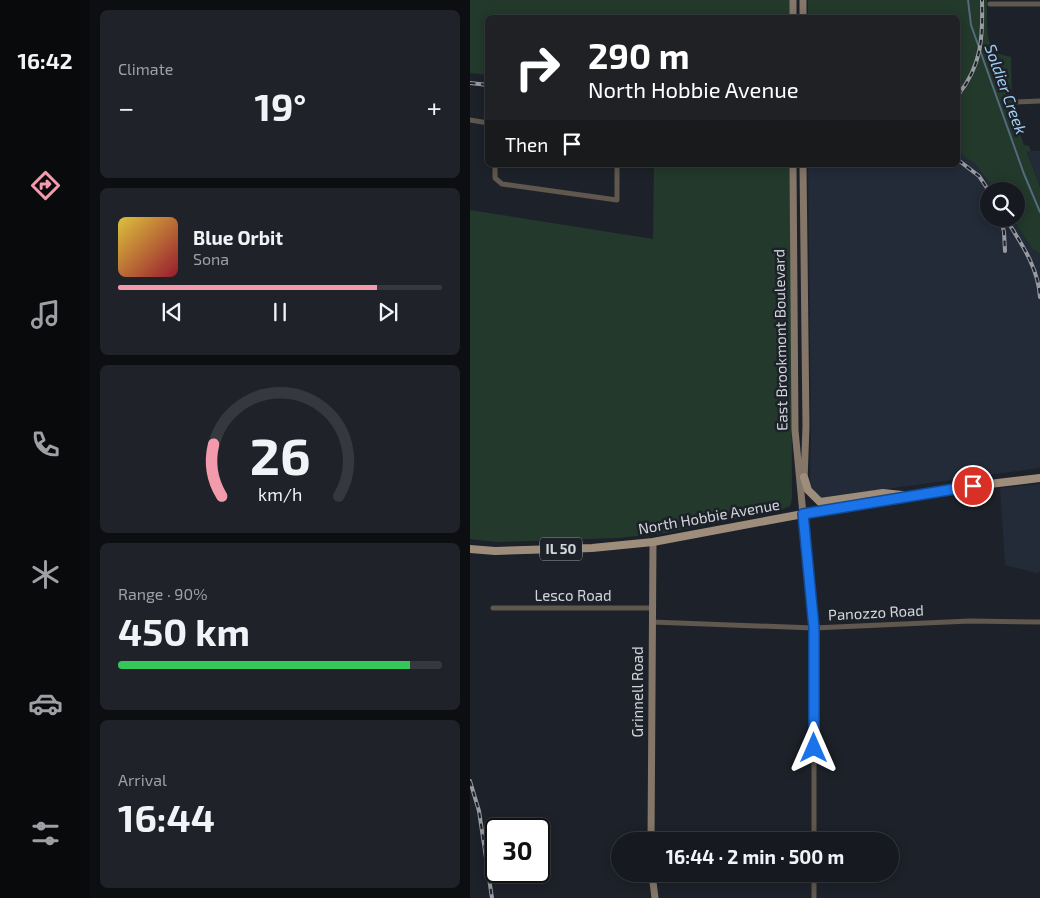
<!DOCTYPE html>
<meta charset="utf-8">
<style>
body{margin:0;font-family:"Exo 2",sans-serif;background:#1f2228;color:#f1f3f6;height:100vh;display:flex;flex-direction:column;font-size:19px;white-space:nowrap}
*{box-sizing:border-box;margin:0}
p{font-size:16px;color:#9ea0a4}
.icon{flex:none;width:28px;height:28px;fill:none;stroke:currentColor;stroke-width:2;stroke-linecap:round;stroke-linejoin:round}
.map{position:relative;flex:1;overflow:hidden}
.panel{display:flex;flex-direction:column;gap:10px;padding:10px;background:#0c0e11;width:380px}
.panel>*{flex:none}
.top-card{position:absolute;left:15px;top:15px;width:475px;height:152px;border-radius:8px;box-shadow:0 2px 12px #0003,0 0 0 1px #35383d;background:#202124;color:#fff;overflow:hidden}
.controls{position:absolute;left:510px;top:182px;display:grid;gap:10px}
.controls a{display:grid;place-items:center;width:45px;height:45px;border-radius:50%;background:#16191f;box-shadow:0 2px 12px #0003,0 0 0 1px #35383d;font-size:25px}
.speed{position:absolute;left:15px;top:818px;display:flex;gap:10px;font-size:25px;font-weight:700;text-align:center}
.speed>*{display:grid;place-content:center;width:65px;height:65px;border-radius:50%;background:#16191f;box-shadow:0 2px 12px #0003,0 0 0 1px #35383d;line-height:1}
.speed .limit{border:2px solid #111;border-radius:8px;background:#fff;color:#111}
.pin{position:absolute;display:grid;place-items:center;width:42px;height:42px;color:#fff;margin:-21px;border:2px solid #fff;border-radius:50%;box-shadow:0 1px 5px #0007}
.me{position:absolute;width:55px;margin:-28px;rotate:0deg;stroke-linejoin:round;filter:drop-shadow(0 0 4px #0008)}
.turn{display:flex;align-items:center;gap:18px;height:105px;padding:0 20px;font-size:22px}
.turn .icon{width:65px;height:65px;stroke-width:2.5}
.turn b{display:block;font-size:35px;line-height:42px}
.then{display:flex;align-items:center;height:48px;padding:0 20px;background:#0003;gap:10px;font-size:19px}
.big{font-size:38px;font-weight:700;line-height:1.1}
.panel .widget{flex:1;display:flex;flex-direction:column;justify-content:center;gap:8px;min-width:0;padding:0 18px;border-radius:8px;background:#1f2228}
.panel .dial{align-items:center;gap:0}
.dial svg{height:130px;overflow:visible;fill:none;stroke:#35383d;stroke-width:7;stroke-linecap:round;text-anchor:middle}
.dial text{fill:#f1f3f6;stroke:none}
.song{display:flex;align-items:center;gap:15px}
.cover{width:60px;height:60px;border-radius:8px;background:linear-gradient(135deg,hsl(50 70% 55%),hsl(350 70% 35%))}
.played{height:5px;border-radius:2px;background:linear-gradient(90deg,#f39aac 80%,#35383d 80%)}
.keys{display:flex;justify-content:space-around;direction:ltr}
.heat{display:flex;justify-content:space-between;align-items:center;font-size:28px;direction:ltr}
.charge{height:8px;border-radius:4px;background:linear-gradient(90deg,#34c759 90%,#35383d 0)}
.trip{position:absolute;left:141px;top:832px;width:288px;height:50px;border-radius:25px;background:#16191f;box-shadow:0 2px 12px #0003,0 0 0 1px #35383d;font-weight:700;line-height:50px;text-align:center}
main{display:flex;flex:1;min-height:0}
.menu{display:flex;flex-direction:column;width:90px;justify-content:space-around;align-items:center;background:#090a0c;color:#9ea0a4}
.menu .icon{width:35px;height:35px}
.menu .on{color:#f39aac}
.menu b{font-size:22px;color:#f1f3f6}
.map>svg:first-child{display:block}
.built{fill:#232b38}
.green{fill:#22392b}
.lines{fill:none;stroke-linecap:round;stroke-linejoin:round}
.stream{stroke:#546b7d;stroke-width:2}
.minor{stroke:#60574e;stroke-width:5}
.secondary{stroke:#847668;stroke-width:7}
.primary{stroke:#9f8d7b;stroke-width:8}
.rail-casing{stroke:#989ba1;stroke-width:4}
.rail{stroke:#1d2129;stroke-width:2;stroke-dasharray:5.5;stroke-linecap:butt}
.route-casing{stroke:#114b97;stroke-width:12}
.route{stroke:#1a73e8;stroke-width:9}
.labels{text-anchor:middle;stroke-width:5;stroke-linejoin:round;paint-order:stroke}
.shield{fill:#1d2129;stroke:#9ca0a6;stroke-width:1}
.shield-label{font-size:14px;font-weight:bold;fill:#d3d6db}
.street-label{font-size:15px;fill:#d3d6db;stroke:#1d2129}
.water-label{font-size:16px;font-style:italic;fill:#a2d0f4;stroke:#1d2129}
</style>
<main>
<nav class="menu">
<b>16:42</b>
<svg class="icon on" aria-label="directions" viewBox="0 0 24 24"><path d="M12 3l9 9-9 9-9-9zM9 14v-3h6M13 9l2 2-2 2"/></svg>
<svg class="icon" aria-label="music" viewBox="0 0 24 24"><path d="M9 18V5l10-2v13"/><circle cx="6" cy="18" r="3"/><circle cx="16" cy="16" r="3"/></svg>
<svg class="icon" aria-label="phone" viewBox="0 0 24 24"><path d="M5 4h4l2 5-3 2q2 4 5 5l2-3 5 2v4C11 20 4 13 5 4z"/></svg>
<svg class="icon" aria-label="climate" viewBox="0 0 24 24"><path d="M12 3v18M4 7l16 10M4 17L20 7"/></svg>
<svg class="icon" aria-label="car" viewBox="0 0 24 24"><path d="M5 17H2v-5l4-1 3-4h7l3 4 3 1v5h-3M9 17h6M6 11h13"/><circle cx="7" cy="17" r="2"/><circle cx="17" cy="17" r="2"/></svg>
<svg class="icon" aria-label="filters" viewBox="0 0 24 24"><path d="M4 7h16M4 17h16"/><circle cx="9" cy="7" r="2"/><circle cx="15" cy="17" r="2"/></svg>
</nav>
<section class="panel">
<div class="widget"><p>Climate</p>
<div class="heat"><a>−</a><b class="big">19°</b><a>+</a></div>
</div>
<div class="widget">
<div class="song"><i class="cover"></i><div><b>Blue Orbit</b><p>Sona</p></div></div>
<div class="played"></div>
<div class="keys"><svg class="icon" aria-label="previous" viewBox="0 0 24 24"><path d="M18 5L8 12l10 7zM5 5v14"/></svg><svg class="icon" aria-label="pause" viewBox="0 0 24 24"><path d="M8 5v14M16 5v14"/></svg><svg class="icon" aria-label="next" viewBox="0 0 24 24"><path d="M6 5l10 7-10 7zM19 5v14"/></svg></div>
</div>
<div class="widget dial"><svg viewBox="0 0 100 80">
<path d="M14 69A42 42 0 1 1 86 69"/>
<path d="M14 69A42 42 0 0 1 9 37" stroke="#f39aac"/>
<text x="50" y="56" font-size="32" font-weight="700">26</text>
<text x="50" y="72" font-size="11">km/h</text>
</svg></div>
<div class="widget"><p>Range · 90%</p><b class="big">450 km</b><div class="charge"></div></div>
<div class="widget"><p>Arrival</p><b class="big">16:44</b></div>
</section>
<div class="map">
<svg width="570" height="898" viewBox="0 0 570 898">
<rect width="100%" height="100%" fill="#1d2129"/>
<!-- built -->
<path class="built" d="M557,151H570V187Z
M488,152L505,164L526,191H519V219H543L563,250L570,253V468L350,498L347,495L340,483L341,428L338,165H488Z
M570,484V572L566,573L535,565L530,488Z"/>
<!-- green -->
<path class="green" d="M0,0H320V17L18,18L17,75L0,73Z
M338,0H517C518,15 513,46 529,54C533,55 538,56 541,57L542,112L554,145L559,146L561,151L557,152L570,187V253L563,250L543,219H546V191H526L505,164L488,152V18L338,17Z
M184,165H321L322,499L320,506L311,510L195,533L149,538L27,542L0,539V210L183,239Z"/>
<g class="lines">
<!-- stream -->
<path class="stream" d="M498,0L501,25L554,174L570,212"/>
<!-- minor -->
<path class="minor" d="M520,4H570
M544,102L570,101
M0,120L18,123
M25,165V178L32,184L147,200V165
M333,514L344,628V841
M23,608H182
M182,622L344,628L500,621L570,622
M344,898V874"/>
<!-- secondary -->
<path class="secondary" d="M323,18V0
M333,18V0
M323,165L325,430L333,514
M333,165L336,426L334,481
M181,841L183,542
M182,874L185,898"/>
<!-- primary -->
<path class="primary" d="M334,477L338,490L350,502L413,493L432,495
M0,549L25,551L122,548L183,542L333,514L503,486L570,478"/>
<!-- rail casing -->
<g class="rail-casing">
<path id="rail" d="M0,83L18,85
M488,95C512,65 513,37 512,0
M488,160L509,176L519,191
M531,219L534,232L535,251
M536,219C551,243 568,267 570,297
M0,781L9,811L22,898"/>
</g>
<!-- rail -->
<use href="#rail" class="rail"/>
</g>
<g class="lines">
<!-- route casing -->
<g class="route-casing">
<path id="route" d="M344,748V628L333,514L503,486"/>
</g>
<!-- route -->
<use href="#route" class="route"/>
</g>
<g class="labels">
<!-- shield labels -->
<rect class="shield" x="70" y="537.5" width="42" height="23" rx="4"/>
<g class="shield-label">
<text x="91" y="554">IL 50</text>
</g>
<!-- street labels -->
<g class="street-label">
<text transform="translate(311 340) rotate(-91)" y="5">East Brookmont Boulevard</text>
<text transform="translate(239 517) rotate(-10)" y="5">North Hobbie Avenue</text>
<text x="103" y="601">Lesco Road</text>
<text transform="translate(406 613) rotate(-3)" y="5">Panozzo Road</text>
<text transform="translate(168 692) rotate(-90)" y="5">Grinnell Road</text>
</g>
<!-- water labels -->
<g class="water-label">
<text transform="translate(536 89) rotate(70)" y="6">Soldier Creek</text>
</g>
</g>
</svg>
<div class="controls">
<a><svg class="icon" aria-label="search" viewBox="0 0 24 24"><circle cx="10" cy="10" r="6"/><path d="M15 15l6 6"/></svg></a>
</div>
<div class="speed"><div class="limit">30</div></div>
<div class="pin" style="left:503px;top:486px;background:#d93025"><svg class="icon" aria-label="arrive" viewBox="0 0 24 24"><path d="M6 21V4h12l-3 4 3 4H6"/></svg></div>
<svg class="me" style="left:344px;top:748px" viewBox="-20 -20 40 40"><path d="M0-17L14 15 0 8-14 15z" fill="#1a73e8" stroke="#fff" stroke-width="4"/></svg>
<div class="trip">16:44 · 2 min · 500 m</div>
<div class="top-card">
<div class="turn"><svg class="icon" aria-label="right" viewBox="0 0 24 24"><path d="M7 20v-9h11M14 6l5 5-5 5"/></svg><div><b>290 m</b>North Hobbie Avenue</div></div>
<div class="then">Then<svg class="icon" aria-label="arrive" viewBox="0 0 24 24"><path d="M6 21V4h12l-3 4 3 4H6"/></svg></div>
</div>
</div>
</main>
